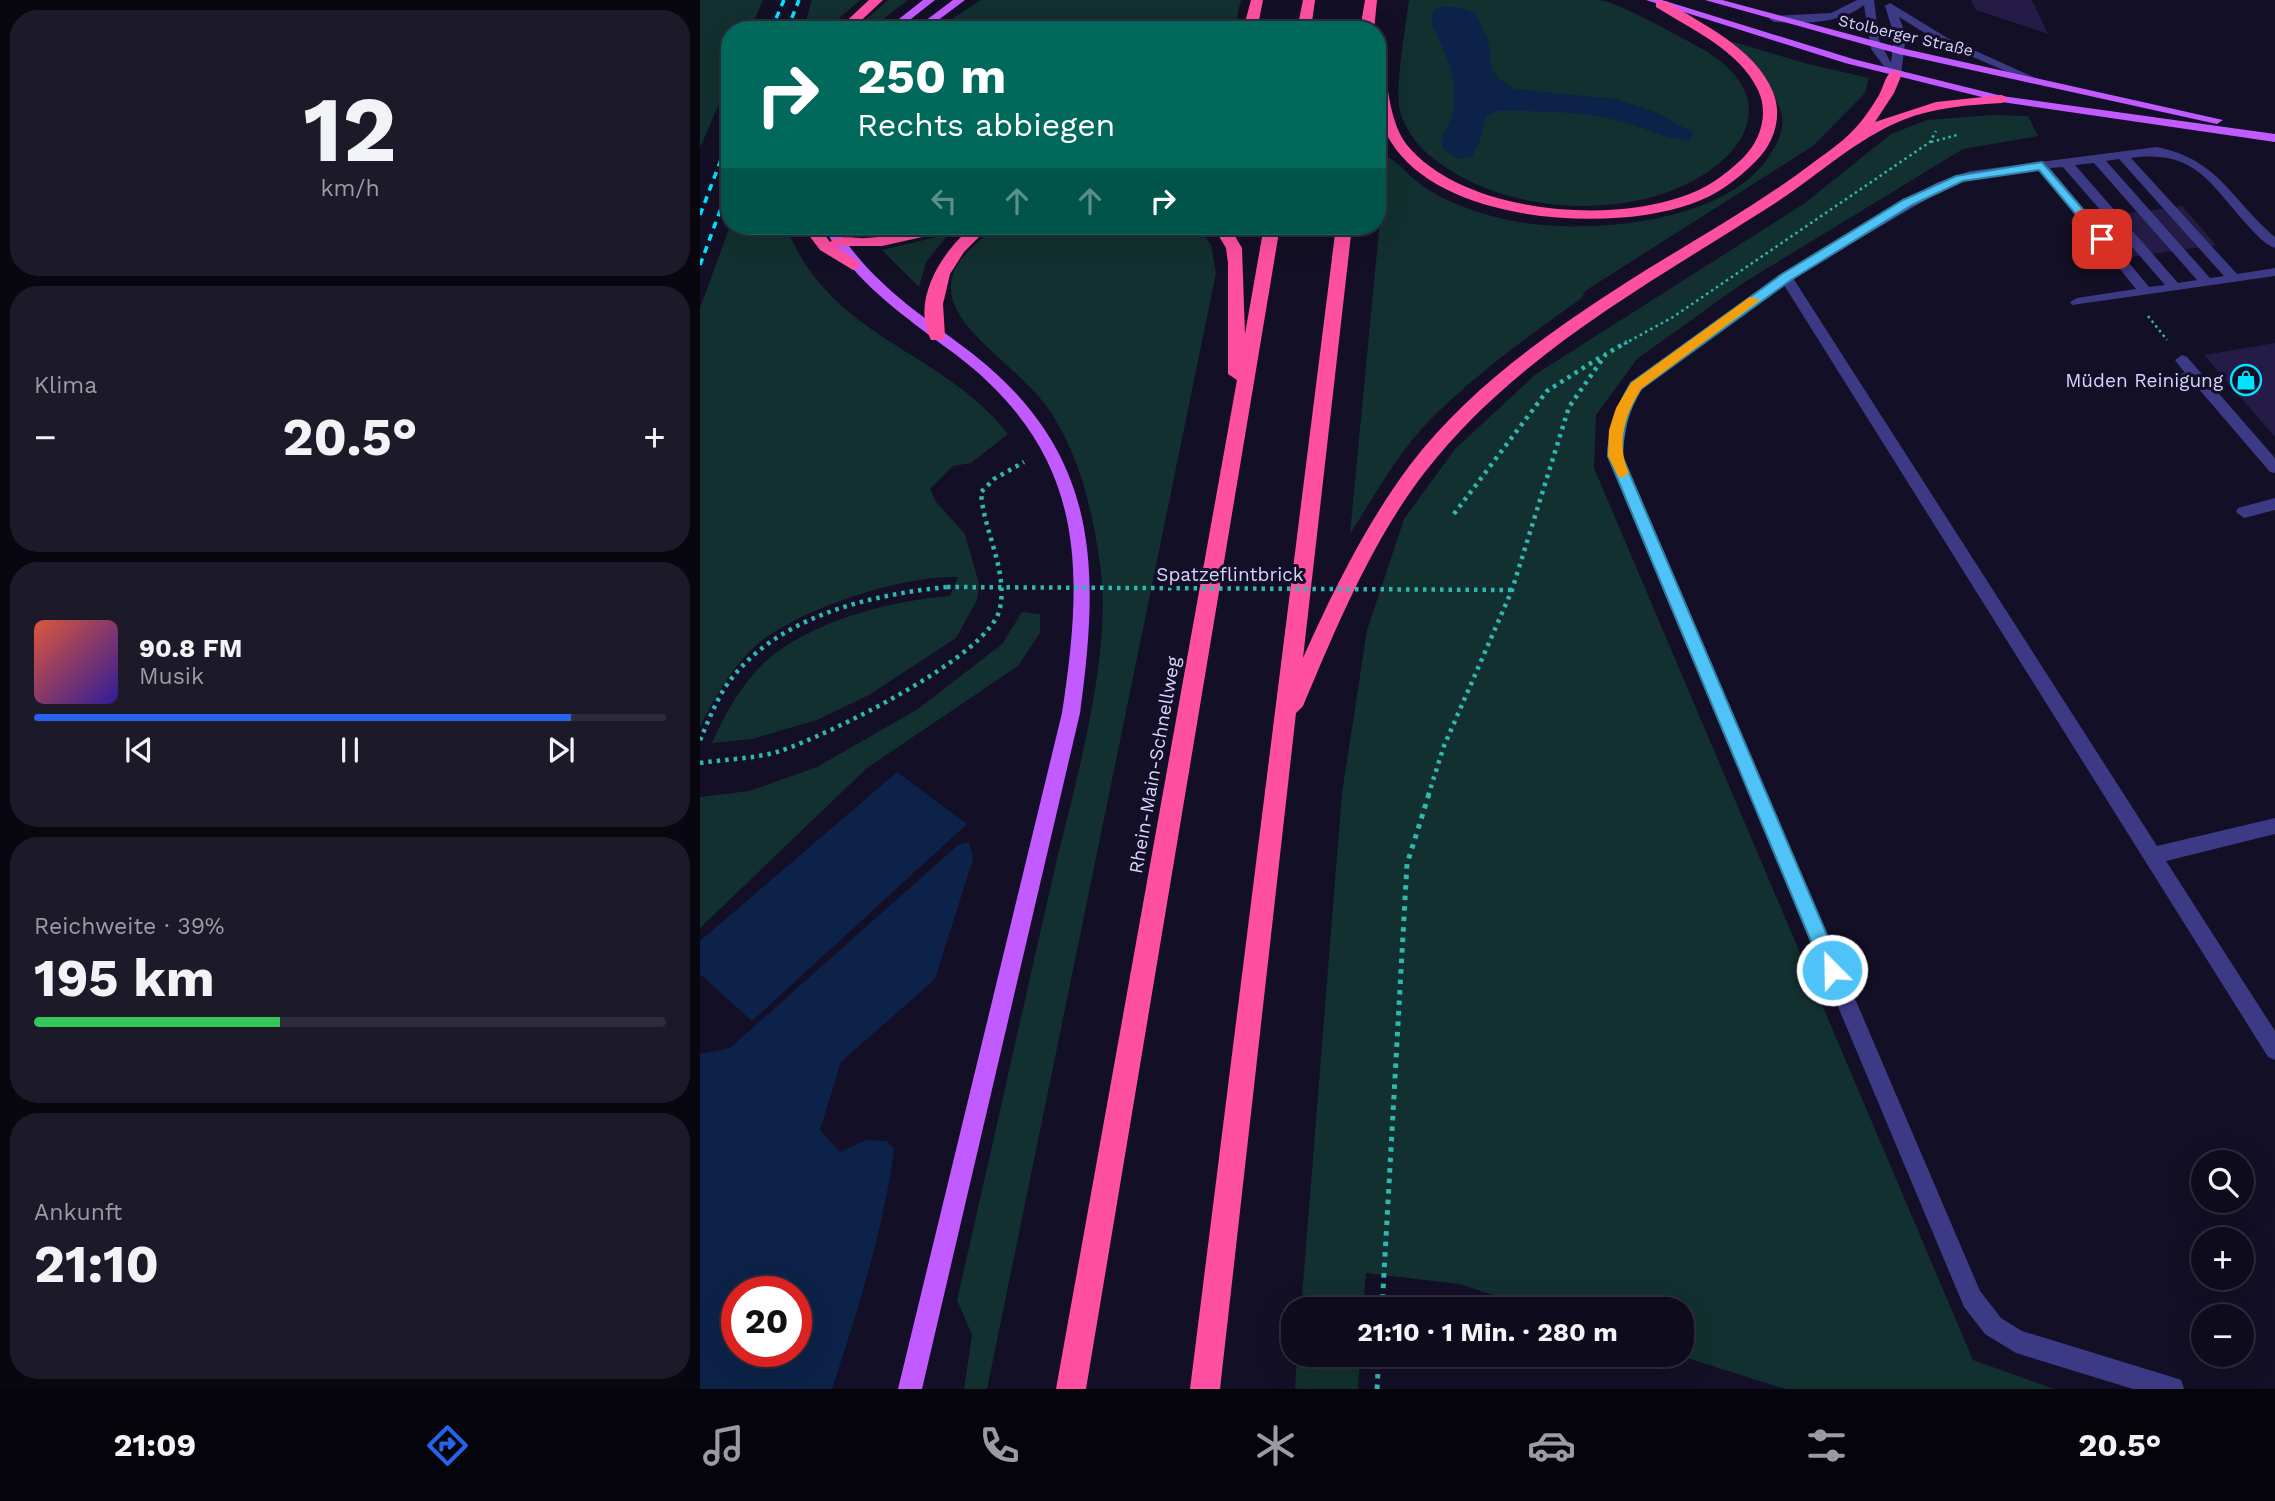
<!DOCTYPE html>
<html lang="de">
<meta charset="utf-8">
<style>
body{margin:0;font-family:"Work Sans",sans-serif;background:#1c1929;color:#f1f3f6;height:100vh;display:flex;flex-direction:column;font-size:26px;white-space:nowrap}
*{box-sizing:border-box;margin:0}
p{font-size:23px;color:#9b9ba3}
.icon{flex:none;width:38px;height:38px;fill:none;stroke:currentColor;stroke-width:2;stroke-linecap:round;stroke-linejoin:round}
.map{position:relative;flex:1;overflow:hidden}
.side{display:flex;flex-direction:column;gap:10px;padding:10px;background:#08060f;width:700px}
.side>*{flex:none}
.guide{position:absolute;left:21px;top:21px;width:665px;height:214px;border-radius:28px;box-shadow:0 7px 28px #0002,0 0 0 2px #2e2b3b;background:#00695c;color:#fff;overflow:hidden}
.buttons{position:absolute;left:1491px;top:1150px;display:grid;gap:14px}
.buttons a{display:grid;place-items:center;width:63px;height:63px;border-radius:50%;background:#0e0b1c;box-shadow:0 7px 28px #0002,0 0 0 2px #2e2b3b;font-size:35px}
.speed{position:absolute;left:21px;top:1276px;display:flex;gap:14px;font-size:35px;font-weight:700;text-align:center}
.speed>*{display:grid;place-content:center;width:91px;height:91px;border-radius:50%;background:#0e0b1c;box-shadow:0 7px 28px #0002,0 0 0 2px #2e2b3b;line-height:1}
.speed .limit{border:10px solid #d22;background:#fff;color:#111}
.pin{position:absolute;display:grid;place-items:center;width:60px;height:60px;color:#fff;margin:-30px;border-radius:14px;box-shadow:0 4px 10px #0006}
.me{position:absolute;width:77px;margin:-38px;rotate:337deg;stroke-linejoin:round;filter:drop-shadow(0 0 5px #0008)}
.turn{display:flex;align-items:center;gap:24px;height:147px;padding:0 21px;font-size:32px}
.turn .icon{width:91px;height:91px;stroke-width:2.5}
.turn b{display:block;font-size:49px;line-height:60px}
.lanes{display:flex;align-items:center;height:66px;padding:0 21px;background:#0003;justify-content:center;gap:35px;direction:ltr}
.lanes .off{opacity:.35}
.big{font-size:52px;font-weight:700;line-height:1.1}
.side .widget{flex:1;display:flex;flex-direction:column;justify-content:center;gap:10px;min-width:0;padding:0 24px;border-radius:28px;background:#1c1929}
.side .dial{align-items:center;gap:0}
.dial b{font-size:91px;line-height:1}
.song{display:flex;align-items:center;gap:21px}
.cover{width:84px;height:84px;border-radius:10px;background:linear-gradient(135deg,hsl(10 70% 55%),hsl(250 70% 35%))}
.played{height:7px;border-radius:4px;background:linear-gradient(90deg,#2563eb 85%,#2e2b3b 85%)}
.keys{display:flex;justify-content:space-around;direction:ltr}
.heat{display:flex;justify-content:space-between;align-items:center;font-size:38px;direction:ltr}
.charge{height:10px;border-radius:5px;background:linear-gradient(90deg,#34c759 39%,#2e2b3b 0)}
.trip{position:absolute;left:581px;top:1297px;width:413px;height:70px;border-radius:28px;background:#0e0b1c;box-shadow:0 7px 28px #0002,0 0 0 2px #2e2b3b;font-weight:700;line-height:70px;text-align:center}
.menu{display:flex;height:112px;justify-content:space-around;align-items:center;background:#06040b;color:#9b9ba3}
.menu .icon{width:49px;height:49px}
.menu .on{color:#2563eb}
.menu b{font-size:32px;color:#f1f3f6}
main{display:flex;flex:1;min-height:0}
.map>svg:first-child{display:block}
.green{fill:#12302f}
.water{fill:#0c2248;fill-rule:evenodd}
.building{fill:#241b47}
.lines{fill:none;stroke-linecap:round;stroke-linejoin:round}
.path-far2{stroke:#2fb8b0;stroke-width:2.5;stroke-dasharray:2.5 3.5;stroke-linecap:butt}
.path-far1{stroke:#2fb8b0;stroke-width:4.5;stroke-dasharray:3.5 5;stroke-linecap:butt}
.path{stroke:#2fb8b0;stroke-width:5;stroke-dasharray:4.5 6;stroke-linecap:butt}
.minor{fill:#3d3a85;fill-rule:evenodd}
.major{fill:#c25bff;fill-rule:evenodd}
.highway{fill:#ff4fa3;fill-rule:evenodd}
.rail{stroke:#00e5ff;stroke-width:3.5;stroke-dasharray:7 6;stroke-linecap:butt}
.path-bridge{stroke:#2fb8b0;stroke-width:4.5;stroke-dasharray:3.5 5;stroke-linecap:butt}
.route{fill:#4fc3f7;stroke:#337fa1;stroke-width:2}
.slow{fill:#f59e0b}
.labels{text-anchor:middle;stroke-width:6;stroke-linejoin:round;paint-order:stroke}
.far-street-label{font-size:16px;fill:#d9d4ff;stroke:#130f26}
.poi-label{font-size:19px;fill:#d9d4ff;stroke:#130f26;text-anchor:end}
.street-label{font-size:19px;fill:#d9d4ff;stroke:#130f26}
</style>
<main>
<section class="side">
<div class="widget dial"><b>12</b><p>km/h</p></div>
<div class="widget"><p>Klima</p>
<div class="heat"><a>−</a><b class="big">20.5°</b><a>+</a></div>
</div>
<div class="widget">
<div class="song"><i class="cover"></i><div><b>90.8 FM</b><p>Musik</p></div></div>
<div class="played"></div>
<div class="keys"><svg class="icon" aria-label="previous" viewBox="0 0 24 24"><path d="M18 5L8 12l10 7zM5 5v14"/></svg><svg class="icon" aria-label="pause" viewBox="0 0 24 24"><path d="M8 5v14M16 5v14"/></svg><svg class="icon" aria-label="next" viewBox="0 0 24 24"><path d="M6 5l10 7-10 7zM19 5v14"/></svg></div>
</div>
<div class="widget"><p>Reichweite · 39%</p><b class="big">195 km</b><div class="charge"></div></div>
<div class="widget"><p>Ankunft</p><b class="big">21:10</b></div>
</section>
<div class="map">
<svg width="1575" height="1389" viewBox="0 0 1575 1389">
<rect width="100%" height="100%" fill="#130f26"/>
<!-- green -->
<path class="green" d="M0,0H63L50,30H30V78L0,148Z
M112,0H160L126,30H103Z
M188,0H208L169,30H154Z
M281,0H541L534,30H235Z
M709,0C753,0 797,0 841,0C860,0 881,0 900,0C920,3 984,39 1004,50C1089,101 1040,166 968,192C901,216 814,209 753,172C730,158 711,142 701,115C693,93 706,26 709,0Z
M1026,40L1108,64L1169,78L1165,93L1113,146L885,291L882,298C830,335 777,373 731,419C698,452 675,495 650,534L686,156C701,164 712,180 727,189C764,212 816,225 859,226C925,229 1034,215 1071,153C1080,138 1086,126 1080,109C1067,74 1056,61 1026,40Z
M1291,115L1328,116L1338,136L1263,149L1043,283L937,359L896,415L894,468L1273,1360L1354,1389H1085L978,1355L982,1354V1309H837L759,1284L666,1273L663,1309H601L642,793L667,630L704,519L755,449L836,374L1105,203L1191,134L1227,120Z
M30,226H86C130,340 241,348 308,434L271,463L253,466L230,489L236,502L265,534L279,584L277,600L256,638L169,695L117,720L52,739L12,743C25,713 41,685 65,662C108,622 192,600 250,596L258,577C202,575 89,611 50,651C28,674 14,698 0,727V308Z
M300,226H498L511,245L516,273L287,1389H264L272,1335L257,1300C290,1156 322,1012 355,868C376,779 413,655 400,564C392,509 381,459 350,411C308,348 182,300 300,226Z
M249,234L226,262L219,287L182,250Z
M322,612L340,614V633L318,666L167,768L0,928V797L49,791L117,767L218,709L302,644Z
M597,1355H660L658,1389H595Z"/>
<!-- water -->
<path class="water" d="M743,6L761,8L776,14L789,42L792,70L799,79L815,89L915,99L955,112L994,133L988,141C965,139 946,128 924,122C883,111 840,111 798,111L786,117L779,144L772,156L758,159L742,148C739,135 751,124 753,112C759,81 745,50 731,23L734,10Z
M197,772L267,824L52,1021L0,974V941Z
M269,842L273,859L235,979L141,1062L120,1130L140,1152L166,1140L187,1141L194,1149C183,1232 158,1310 132,1389H0V1054L30,1048L258,845ZM37,1292H96V1351H37Z"/>
<!-- building -->
<path class="building" d="M1271,0H1332L1348,34L1276,10Z
M1482,206L1516,245L1403,261L1372,221Z
M1575,343V437L1504,355Z"/>
<g class="lines">
<!-- path-far2 -->
<path class="path-far2" d="M1231,142L1257,135
M1448,316L1467,340
M924,344L973,317L1230,142L1236,131"/>
<!-- path-far1 -->
<path class="path-far1" d="M754,514L847,391L902,356
M0,740C8,722 15,703 26,686C74,617 168,595 247,587
M0,763C26,759 54,759 80,751C126,736 291,656 300,608C308,570 283,530 281,492L294,479L324,462
M728,796L744,746L812,590L869,407L906,354L927,342"/>
<!-- path -->
<path class="path" d="M682,1309L707,864L729,794
M677,1389L679,1354"/>
<!-- minor -->
<path class="minor" d="M1157,0H1174L1179,40L1191,63L1194,35L1185,6L1190,3L1249,39L1338,79L1328,81L1241,43L1199,17L1206,35L1201,74L1191,76L1171,49L1164,5C1138,25 1104,23 1074,22L1069,19L1074,16L1131,13Z
M1457,147C1520,160 1531,200 1575,237V248C1565,245 1557,235 1550,228C1510,185 1497,149 1431,158L1537,274L1575,268V276L1372,305L1370,302L1377,298L1436,289L1339,170L1272,178L1244,189L1093,278L1457,846L1575,818V834L1466,861L1575,1031V1060L1568,1057L1084,285L941,389C928,412 923,430 923,456L1280,1291L1301,1318L1322,1331L1472,1377L1481,1380L1484,1389H1433L1316,1353L1285,1334L1264,1307L907,456C909,427 916,407 931,383L1081,274L1236,183L1270,171ZM1419,159L1524,276L1510,278L1406,161ZM1394,163L1497,280L1478,283L1375,165ZM1363,167L1465,285L1449,287L1350,168Z
M1482,355L1487,357L1575,458V473L1570,472L1492,381L1438,388V382L1485,373L1475,360Z
M1575,498V510L1544,518L1536,512L1538,508Z"/>
<!-- major -->
<path class="major" d="M223,0H235L197,30H185Z
M253,0H265L225,30H213Z
M946,0H962L1153,59L1302,96L1575,134V142L1302,102L1145,63Z
M1005,0H1022L1201,48L1523,120L1517,124L1199,54Z
M123,226H135C171,282 213,309 265,348C398,448 401,560 380,713L222,1389H198L362,713C385,564 385,453 255,354C204,316 154,283 123,226Z"/>
<!-- highway -->
<path class="highway" d="M169,0H183L151,30H137Z
M551,0H563L557,30H543Z
M603,0H615L611,30H597Z
M665,0H677L674,30H660Z
M956,1H966C1003,25 1055,48 1073,92C1083,116 1074,144 1056,161C1037,180 1017,195 991,204C910,233 741,223 691,142C676,118 677,92 677,65L684,69C689,93 691,125 707,145C762,212 904,224 981,197C1006,189 1025,175 1043,158C1061,140 1069,113 1058,90C1039,50 991,29 956,7Z
M1195,70L1202,74L1194,93L1175,122L1236,102L1302,95L1309,99L1302,103C1269,105 1235,107 1203,120C1153,140 1112,181 1066,209C945,286 814,357 725,472C671,542 637,626 603,706L596,713L520,1389H490L636,226H652L603,658C633,591 666,524 710,465C768,389 848,333 927,282C990,242 1055,207 1114,162C1146,139 1158,130 1179,95C1184,87 1185,73 1195,70Z
M102,226H118L130,242C139,234 156,239 167,238C199,236 229,225 261,226L258,229L182,246H135L159,262V268L153,270L120,250Z
M273,226H290L264,252L250,274L243,304L245,336L243,340H231C210,300 243,250 273,226Z
M513,226H529L542,248L545,334L564,226H580L386,1389H356L537,380L528,374V263L526,248Z"/>
<!-- rail -->
<path class="rail" d="M71,30L84,0
M87,30L99,0
M0,215L30,136
M0,265L30,184"/>
<!-- path-bridge -->
<path class="path-bridge" d="M247,587L812,590"/>
</g>
<!-- route -->
<path class="route" d="M1342,162L1406,236V241H1398L1339,170L1263,181L1212,205L1091,280L941,389C927,412 923,430 922,456L1142,970L1139,976L1132,979L1126,976L1123,970L908,456C909,427 916,408 931,383L1082,274L1203,200L1256,176Z"/>
<!-- slow -->
<path class="slow" d="M1050,297L1060,300L941,389C924,417 916,443 929,473L922,478L918,476L908,456L909,430L916,408L931,383Z"/>
<!-- icons -->
<defs>
<g id="shop-ring" transform="scale(1.575)"><circle r="9.5" fill="#130f26" stroke="#00e5ff" stroke-width="1.5"/><path d="M-5-2.5h2.3a2.7 3.5 0 0 1 5.4 0H5L5.5 6h-11ZM-1.5-2.5h3a1.5 2.3 0 0 0-3 0Z" fill="#00e5ff"/></g>
</defs>
<g fill-rule="evenodd">
<use href="#shop-ring" x="1546" y="380"/>
</g>
<g class="labels">
<!-- far-street labels -->
<g class="far-street-label">
<text transform="translate(1206 35) rotate(13)" y="6">Stolberger Straße</text>
</g>
<!-- poi labels -->
<g class="poi-label">
<text x="1523" y="387">Müden Reinigung</text>
</g>
<!-- street labels -->
<g class="street-label">
<text x="530" y="581">Spatzeflintbrick</text>
<text transform="translate(454 765) rotate(-80)" y="7">Rhein-Main-Schnellweg</text>
</g>
</g>
</svg>
<div class="buttons">
<a><svg class="icon" aria-label="search" viewBox="0 0 24 24"><circle cx="10" cy="10" r="6"/><path d="M15 15l6 6"/></svg></a>
<a>+</a>
<a>−</a>
</div>
<div class="speed"><div class="limit">20</div></div>
<div class="pin" style="left:1402px;top:239px;background:#d93025"><svg class="icon" aria-label="arrive" viewBox="0 0 24 24"><path d="M6 21V4h12l-3 4 3 4H6"/></svg></div>
<svg class="me" style="left:1132px;top:970px" viewBox="-20 -20 40 40"><circle r="17" fill="#4fc3f7" stroke="#fff" stroke-width="3"/><path d="M0-11L8 9 0 5-8 9z" fill="#fff"/></svg>
<div class="trip">21:10 · 1 Min. · 280 m</div>
<div class="guide">
<div class="turn"><svg class="icon" aria-label="right" viewBox="0 0 24 24"><path d="M7 20v-9h11M14 6l5 5-5 5"/></svg><div><b>250 m</b>Rechts abbiegen</div></div>
<div class="lanes"><svg class="icon off" aria-label="left" viewBox="0 0 24 24"><path d="M17 20v-9H6M10 6l-5 5 5 5"/></svg><svg class="icon off" aria-label="ahead" viewBox="0 0 24 24"><path d="M12 20V5M6 11l6-6 6 6"/></svg><svg class="icon off" aria-label="ahead" viewBox="0 0 24 24"><path d="M12 20V5M6 11l6-6 6 6"/></svg><svg class="icon" aria-label="right" viewBox="0 0 24 24"><path d="M7 20v-9h11M14 6l5 5-5 5"/></svg></div>
</div>
</div>
</main>
<nav class="menu">
<b>21:09</b>
<svg class="icon on" aria-label="directions" viewBox="0 0 24 24"><path d="M12 3l9 9-9 9-9-9zM9 14v-3h6M13 9l2 2-2 2"/></svg>
<svg class="icon" aria-label="music" viewBox="0 0 24 24"><path d="M9 18V5l10-2v13"/><circle cx="6" cy="18" r="3"/><circle cx="16" cy="16" r="3"/></svg>
<svg class="icon" aria-label="phone" viewBox="0 0 24 24"><path d="M5 4h4l2 5-3 2q2 4 5 5l2-3 5 2v4C11 20 4 13 5 4z"/></svg>
<svg class="icon" aria-label="climate" viewBox="0 0 24 24"><path d="M12 3v18M4 7l16 10M4 17L20 7"/></svg>
<svg class="icon" aria-label="car" viewBox="0 0 24 24"><path d="M5 17H2v-5l4-1 3-4h7l3 4 3 1v5h-3M9 17h6M6 11h13"/><circle cx="7" cy="17" r="2"/><circle cx="17" cy="17" r="2"/></svg>
<svg class="icon" aria-label="filters" viewBox="0 0 24 24"><path d="M4 7h16M4 17h16"/><circle cx="9" cy="7" r="2"/><circle cx="15" cy="17" r="2"/></svg>
<b>20.5°</b>
</nav>
